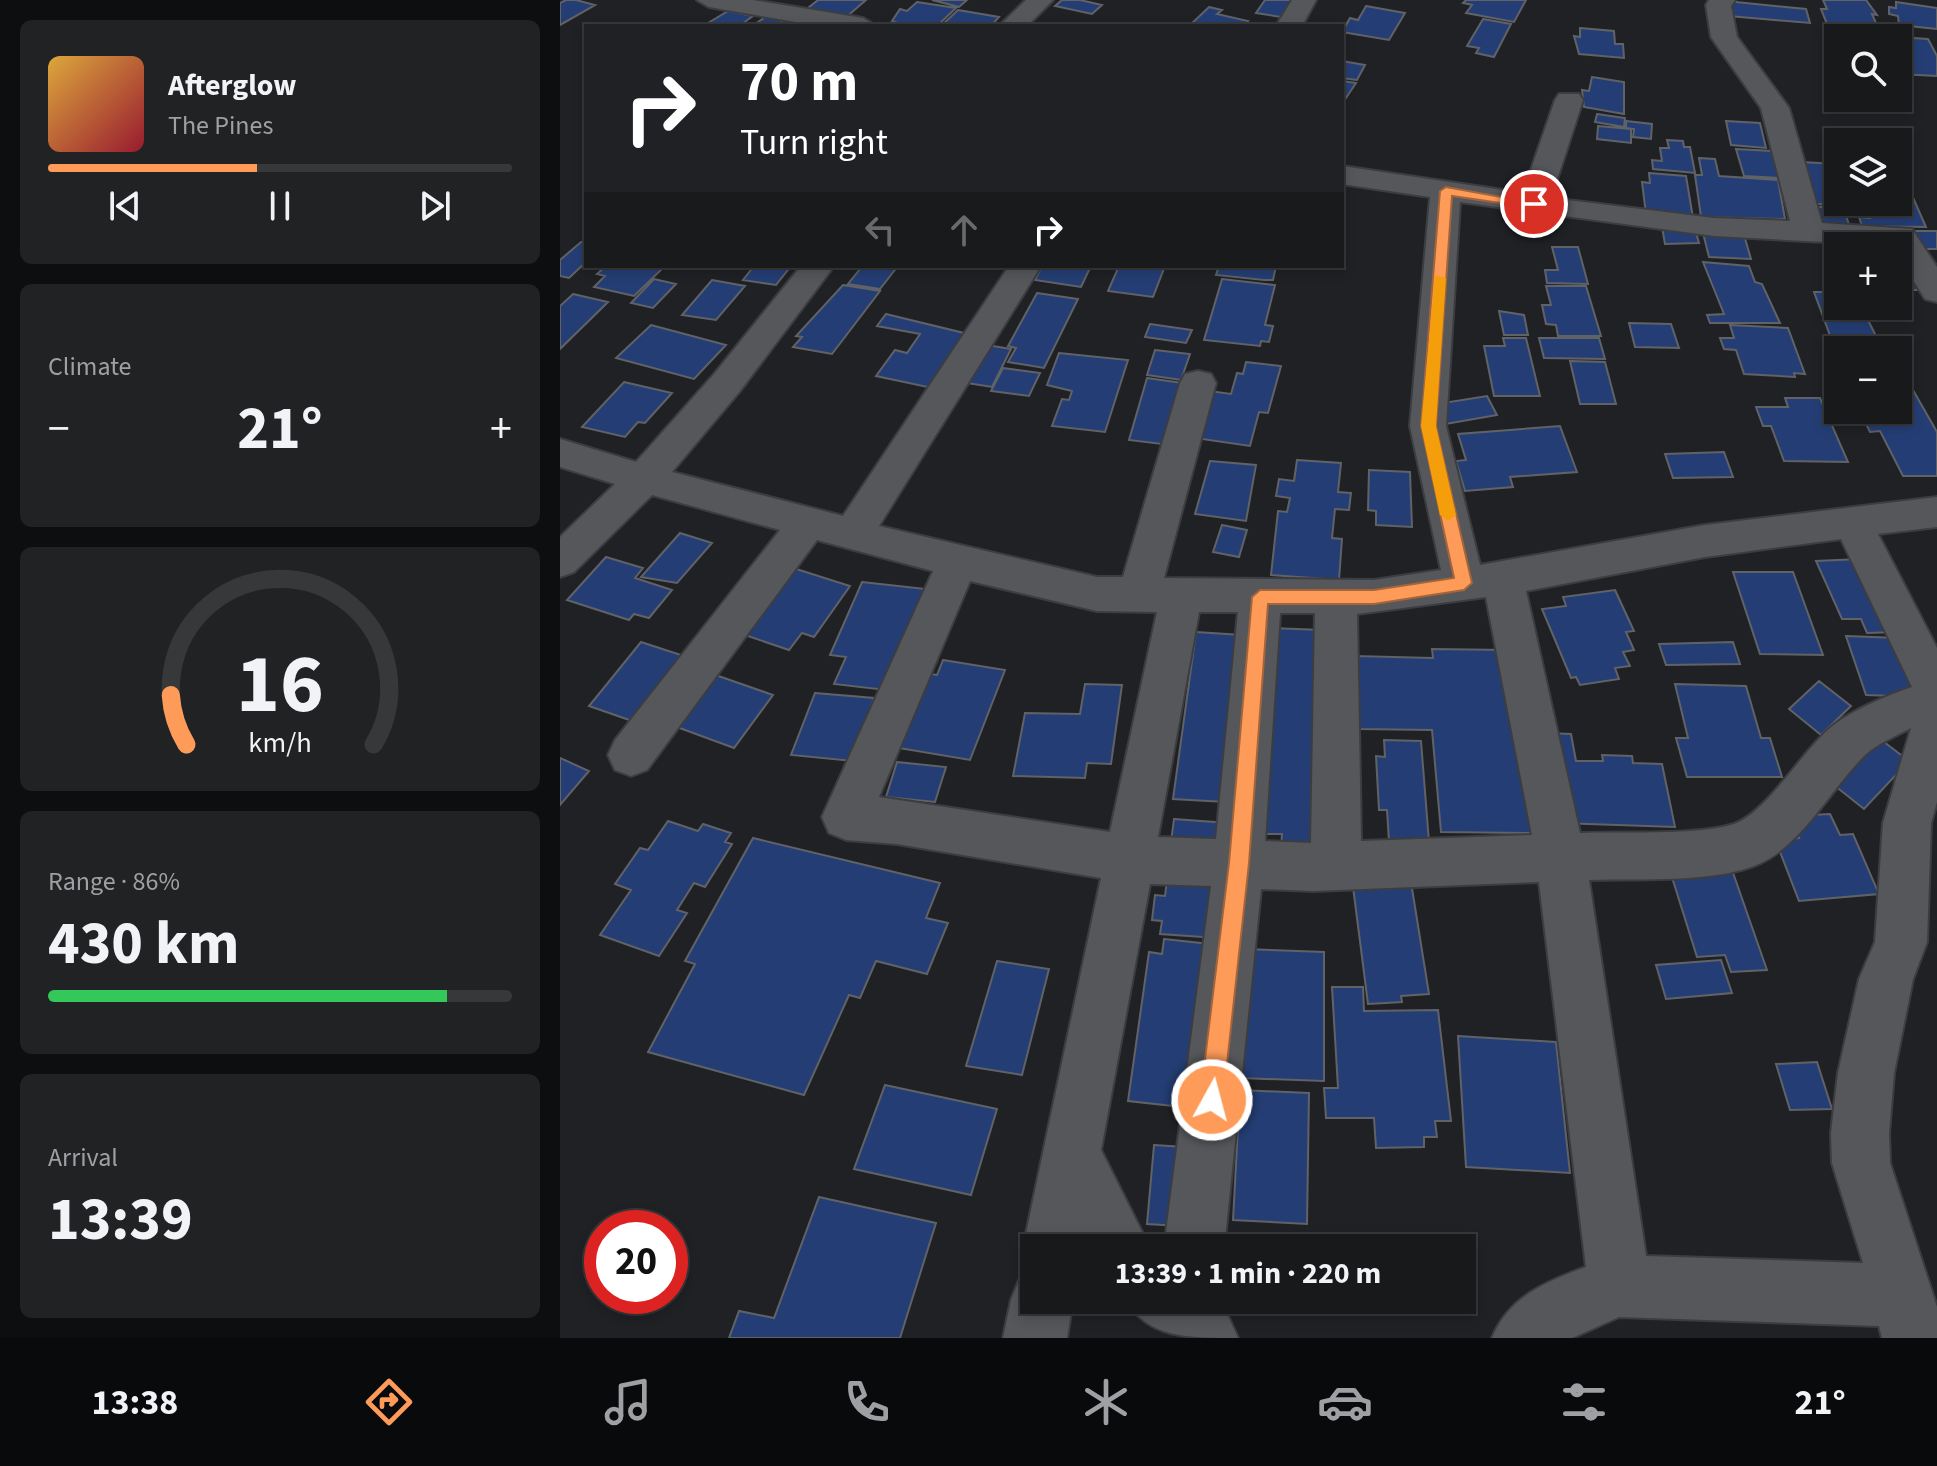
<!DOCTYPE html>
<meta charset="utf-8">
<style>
body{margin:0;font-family:"Source Sans 3",sans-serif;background:#202224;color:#f1f3f6;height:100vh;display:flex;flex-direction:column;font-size:30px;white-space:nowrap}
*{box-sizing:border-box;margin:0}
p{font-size:26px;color:#9ea0a3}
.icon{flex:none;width:44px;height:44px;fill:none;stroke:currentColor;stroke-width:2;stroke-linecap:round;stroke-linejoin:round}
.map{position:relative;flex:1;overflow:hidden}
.side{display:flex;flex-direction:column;gap:20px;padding:20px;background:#0d0e0f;width:560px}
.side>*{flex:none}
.banner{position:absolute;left:24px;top:24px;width:760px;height:244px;border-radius:0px;box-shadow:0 4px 12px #0003,0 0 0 2px #36383a;background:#202124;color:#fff;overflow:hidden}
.tools{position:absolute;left:1264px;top:24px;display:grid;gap:16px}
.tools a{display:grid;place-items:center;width:88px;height:88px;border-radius:0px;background:#17191b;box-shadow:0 4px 12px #0003,0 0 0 2px #36383a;font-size:40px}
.speed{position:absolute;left:24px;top:1210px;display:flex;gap:16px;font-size:40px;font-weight:700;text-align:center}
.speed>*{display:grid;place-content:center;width:104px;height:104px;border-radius:50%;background:#17191b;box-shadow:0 4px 12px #0003,0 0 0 2px #36383a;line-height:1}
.speed .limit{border:12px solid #d22;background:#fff;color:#111}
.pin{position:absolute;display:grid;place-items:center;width:68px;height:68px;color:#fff;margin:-34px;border:4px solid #fff;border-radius:50%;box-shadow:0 2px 8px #0007}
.me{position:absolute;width:88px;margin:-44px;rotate:7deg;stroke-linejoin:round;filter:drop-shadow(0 0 6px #0008)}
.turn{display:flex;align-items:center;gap:28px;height:168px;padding:0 24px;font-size:36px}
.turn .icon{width:104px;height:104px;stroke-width:2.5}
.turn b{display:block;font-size:56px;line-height:68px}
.lanes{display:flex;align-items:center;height:76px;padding:0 24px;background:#0003;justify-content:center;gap:40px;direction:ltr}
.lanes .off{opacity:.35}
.big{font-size:60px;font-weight:700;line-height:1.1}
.side .widget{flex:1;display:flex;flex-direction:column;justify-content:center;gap:12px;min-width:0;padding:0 28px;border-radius:12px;background:#202224}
.side .dial{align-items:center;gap:0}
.dial svg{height:208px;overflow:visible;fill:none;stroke:#36383a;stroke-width:7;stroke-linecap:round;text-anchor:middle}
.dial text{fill:#f1f3f6;stroke:none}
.song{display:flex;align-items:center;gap:24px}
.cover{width:96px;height:96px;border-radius:12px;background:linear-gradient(135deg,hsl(40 70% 55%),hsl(350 70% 35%))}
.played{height:8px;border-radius:4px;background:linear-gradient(90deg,#fe9b59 45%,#36383a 45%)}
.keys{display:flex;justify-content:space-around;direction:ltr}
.heat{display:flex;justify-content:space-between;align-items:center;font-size:44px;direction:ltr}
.charge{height:12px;border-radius:6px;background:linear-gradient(90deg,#34c759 86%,#36383a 0)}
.trip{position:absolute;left:460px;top:1234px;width:456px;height:80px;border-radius:0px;background:#17191b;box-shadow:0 4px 12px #0003,0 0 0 2px #36383a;font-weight:700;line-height:80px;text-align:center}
.dock{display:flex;height:128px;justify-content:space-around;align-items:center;background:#090a0b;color:#9ea0a3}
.dock .icon{width:56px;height:56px}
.dock .selected{color:#fe9b59}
.dock b{font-size:36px;color:#f1f3f6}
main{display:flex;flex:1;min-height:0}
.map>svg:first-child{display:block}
.building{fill:#243e75;stroke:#606266;stroke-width:2}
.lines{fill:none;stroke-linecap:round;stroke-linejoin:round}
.minor-casing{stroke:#3c3d40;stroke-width:4}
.minor{fill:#55575b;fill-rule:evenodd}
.route{fill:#fe9b59;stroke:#a5653a;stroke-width:2}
.slow{fill:#f59e0b}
</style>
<main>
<section class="side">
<div class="widget">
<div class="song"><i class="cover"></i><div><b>Afterglow</b><p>The Pines</p></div></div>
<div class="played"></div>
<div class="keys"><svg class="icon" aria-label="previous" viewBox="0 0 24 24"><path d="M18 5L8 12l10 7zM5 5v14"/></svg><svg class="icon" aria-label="pause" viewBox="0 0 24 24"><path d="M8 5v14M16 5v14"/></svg><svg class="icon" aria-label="next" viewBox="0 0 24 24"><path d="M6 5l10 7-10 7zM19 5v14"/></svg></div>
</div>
<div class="widget"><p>Climate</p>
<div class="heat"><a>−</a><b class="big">21°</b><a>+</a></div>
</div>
<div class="widget dial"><svg viewBox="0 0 100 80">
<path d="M14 69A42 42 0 1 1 86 69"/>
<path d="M14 69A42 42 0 0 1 8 50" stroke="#fe9b59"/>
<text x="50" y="56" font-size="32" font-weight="700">16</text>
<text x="50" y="72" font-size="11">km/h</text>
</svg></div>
<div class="widget"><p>Range · 86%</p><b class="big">430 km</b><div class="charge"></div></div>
<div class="widget"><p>Arrival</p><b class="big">13:39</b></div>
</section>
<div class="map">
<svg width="1377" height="1338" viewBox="0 0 1377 1338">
<rect width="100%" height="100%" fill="#1f2124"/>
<!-- building -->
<path class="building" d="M6,0H16L35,5L0,25V3Z
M258,0H306L284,19L243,12Z
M372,0H407L399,7Z
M502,0H520L542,5L532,14L495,6Z
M705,0H737L727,18L696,13Z
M906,0H966L954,22L906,13L912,5L903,3Z
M1263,0H1306L1317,15L1312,14L1319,30L1267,24L1261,9H1267Z
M1166,1L1246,9L1250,23L1169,16Z
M357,2L396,8L377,26H346L332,21L340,9L347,11Z
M1336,2L1377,8V29L1339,25L1338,16L1329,14V7L1336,8Z
M806,6L845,13L829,40L782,32L790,18L798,20Z
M649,7L662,10L657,14L688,21L683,26H629Z
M398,10L439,17L431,26H381Z
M168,11L193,16L179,26H143Z
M207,16L223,21L214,26H192Z
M923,19L951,24L934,57L916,53L919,48L907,46Z
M1020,28L1054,31L1055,44H1063L1064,58L1019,54L1014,36L1020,37Z
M1321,36L1368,39L1377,56V76L1339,74L1338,38Z
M782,61L805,65L797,80L782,78Z
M1032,77L1064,82V114L1024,107L1022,90L1029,91Z
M782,81L796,83L782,104Z
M1037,114L1065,118L1064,127L1035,122Z
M1066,121L1092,124L1091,139L1073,137L1074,129L1066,128Z
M1166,121L1200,123L1206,148L1171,145Z
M1038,126L1071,129V143L1037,139Z
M1107,140L1123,141L1124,147H1130L1135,173L1093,169L1092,160L1102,161L1100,148H1109Z
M1176,149L1212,151L1220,178L1184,176Z
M1139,158L1155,159L1159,176L1218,180L1225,219L1141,217L1135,175H1142Z
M1241,162L1278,164V177H1272L1281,206L1249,203Z
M1089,173L1126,176L1133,218L1086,214L1082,182L1090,183Z
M1338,192L1351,193L1366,227L1302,226L1299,217L1310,218L1304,202H1338Z
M1249,206L1284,209L1290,228L1255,225Z
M1102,227L1135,229L1139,243L1105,244Z
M1345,231H1377V249H1356Z
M1143,233L1184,235L1191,259L1149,257Z
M21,242L26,243V262L9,278L0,276V260Z
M992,247H1018L1028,284L987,283L985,270H998Z
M1338,253L1359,290H1338Z
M1143,262L1189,266L1195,282L1202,284L1220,323H1150L1147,315L1164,314Z
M46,266H105L74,296L34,287L45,276L37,274Z
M194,266H231L216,285L183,280Z
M338,266L320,289L288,284L300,269L293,266Z
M482,266H531L521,287L475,280Z
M559,266H605L593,297L548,291Z
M659,266H716L713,280H704L656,275Z
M94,279L116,284L93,308L71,303Z
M662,279L715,285L705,325L713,326L709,342L701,341L700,346L644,340Z
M152,280L185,286L156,320L122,315Z
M283,285L320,291L272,354L233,347L242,337L236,336Z
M986,286H1026L1041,336H998L996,325L986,324L982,305H991Z
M1254,292H1278V306H1301L1323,350H1283L1278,341H1272Z
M477,293L518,299L484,368L448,362L456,348L448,346Z
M13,294L48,302L0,349V306Z
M939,311L964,315L968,335H944Z
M326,314L408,334L372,388L316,376L335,350L347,353L360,334L317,326Z
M1069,323L1111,324L1119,348L1075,347Z
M590,324L632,330L626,343L585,337Z
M91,325L166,345L134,379L56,358Z
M1170,325L1228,328L1245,374L1234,373L1235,377L1184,374L1176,350L1164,349L1160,338H1174Z
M943,338H966L980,396H934L924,346H945Z
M979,338H1039L1045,359L984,358Z
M427,345L451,349L432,387L407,383Z
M595,350L630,354L621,380L587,375Z
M499,353L568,360L545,432L492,426L502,399L509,400L512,391L487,385Z
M1010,361L1045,362L1056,404H1020Z
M686,362L721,366L708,413L699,412L690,446L635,438L650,391L671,394L677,373L683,374Z
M443,368L480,373L469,396L431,391Z
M587,378L630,384L610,445L569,440Z
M64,382L112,393L85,423L78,422L65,437L22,427Z
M1338,383H1349L1377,432V476H1343L1320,431L1310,432L1299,410H1338Z
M927,396L937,415L886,424L877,404Z
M1225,398H1260L1288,462L1224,461L1211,426H1203L1196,407H1228Z
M1000,426L1017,472L950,477L953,487L905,491L896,461L906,460L898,434Z
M1164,452L1173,477L1113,478L1105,454Z
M737,460L781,463L778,492L791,493L789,510L775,509L772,538L782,539L779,580L711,575L718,511L727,512L730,498L716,496L719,479L734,481Z
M650,461L696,465L686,521L635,514Z
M809,470L850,472L852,527L816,525V511L808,510Z
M662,525L687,530L679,557L653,552Z
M120,533L152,543L117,583L81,577Z
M46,557L83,568L75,578L112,590L89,618L74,614L69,620L7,600Z
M1300,559L1336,632L1307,633L1301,619H1282L1256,561Z
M230,567L290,586L254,637L242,633L229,650L179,633Z
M1173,572H1233L1263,655L1200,654Z
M302,582L366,589L326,690L274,684L286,657L270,655Z
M1055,590L1074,631L1066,632L1074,650L1063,652L1070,666L1055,668L1059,679L1020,685L1016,677L1011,678L982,609L1006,606L1003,597Z
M711,628L762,630V850L721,848L722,834H704Z
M636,632L682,635L665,802L613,799Z
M1286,636L1339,638L1362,697L1306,695Z
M81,642L127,657L75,722L29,706Z
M1173,642L1180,664L1106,665L1099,644Z
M872,649L948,650L975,833L881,832L872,730L798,729L795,656L873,658Z
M383,660L445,670L410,760L333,747L364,673L377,675Z
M147,672L213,695L174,748L106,723Z
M1259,681L1291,706L1261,735L1229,709Z
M525,684L562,685L551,764L527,763L525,778L453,776L465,713L520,714Z
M1115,684L1186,686L1201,738H1210L1222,777H1127L1116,738H1128Z
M255,693L314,698L293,761L231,755Z
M987,733L1011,734L1016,761H1043L1042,755L1072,756L1073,763L1102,764L1115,827L999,823Z
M1315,735L1349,761L1304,809L1270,782Z
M824,740L861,741L869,842L829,841L827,810H819L816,756L825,757Z
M0,758L29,771L0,805Z
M337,762L386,767L375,802L326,797Z
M1270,814L1280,835L1293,834L1319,894L1239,901L1215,839L1239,838L1230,816Z
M614,819L668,823L664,853L610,849Z
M108,821L138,831L143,824L171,833L165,842L172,844L145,887L134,883L117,910L127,913L99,956L40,935L71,890L55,884L80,848L88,850Z
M193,838L380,883L366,918L388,923L367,974L316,961L300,998L289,995L244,1095L88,1052L135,964L125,961Z
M1171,867L1207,970L1171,972L1165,955L1137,957L1110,871Z
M608,871L662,875L657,938L600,934L602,921L592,920L595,895L605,896Z
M851,882L869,994L841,996L842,1002L808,1004L793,887Z
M604,939L650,944L631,1108L568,1101L589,952L602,954Z
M685,949L764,952V1081L680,1078Z
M1161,960L1172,993L1106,999L1096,965Z
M437,961L489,969L462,1075L406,1066Z
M772,987H803L804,1011L878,1010L891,1121H875L877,1137H864V1147L816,1148L814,1118H766L764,1088H778Z
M898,1036L996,1042L1010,1173L906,1167Z
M1257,1062L1272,1109L1230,1110L1216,1064Z
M325,1085L437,1109L411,1195L294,1169Z
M680,1090L749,1093L747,1224L673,1220Z
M594,1145L624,1147L619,1226L587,1224Z
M259,1197L376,1223L340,1338H169L179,1311L214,1318Z"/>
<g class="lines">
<!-- minor casing -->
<g class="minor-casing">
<path id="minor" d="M137,0H193L303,18L316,26H259L149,7Z
M466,0H493L467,26H439Z
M732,0H756L742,26H716Z
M1149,0H1175L1171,6L1177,37L1229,108L1262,223L1352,229L1377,267V302L1365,299L1338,256V246L1154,236L900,202L886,426L920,565L1145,525L1377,497V527L1318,534L1377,648V802L1371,823L1367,942L1353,979L1334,1073L1329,1133L1330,1163L1377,1307V1338H1322L1319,1326L1059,1317L1012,1338H932C949,1297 985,1282 1026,1267L979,882L754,891L701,889L664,1248H604L651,886L590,884L541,1150L590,1248H528L525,1242L523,1248H474L471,1270L463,1248L541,878L337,844L286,840L269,833L262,817L373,571L257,540L87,770L71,776L55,770L48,755L55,740L220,530L92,495L14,572L0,577V537L55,484L0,467V439L76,462L155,373L241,266H274L180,391L112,472L283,516L449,266H481L319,526L537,577H563L620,383L625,374L638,371L651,374L656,383L604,578L814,580L881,570L850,426L870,197L782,184V166L963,193L995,100L999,94H1019L1023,100L991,198L1154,218L1230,221L1201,108L1151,37L1146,5ZM1281,539L1352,687C1326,696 1297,708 1275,724C1245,746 1208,812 1174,824C1136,836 1062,831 1020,833L966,591L1145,557ZM410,581L537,611L597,612L550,832L319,797ZM926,597L972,835L801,841L797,614ZM639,612H678L656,839L598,837ZM720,613H755L751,843L705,841ZM1351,728L1323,823L1315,942L1299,979L1278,1073L1271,1133L1272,1163L1303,1263L1086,1256L1029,880C1079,878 1156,884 1201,863C1243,843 1271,789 1304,756C1316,744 1336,736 1351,728Z
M474,1272V1300H513L507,1338H443L451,1300L460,1278Z
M566,1300H648L668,1316L678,1338C627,1338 588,1338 566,1300Z"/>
</g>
<!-- minor -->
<use href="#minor" class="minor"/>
</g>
<!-- route -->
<path class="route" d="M886,187L980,204L974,208L892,196L876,426L912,583L904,590L814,604H708L689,863L663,1100L660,1108L652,1112L643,1108L640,1100L669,863L692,597L700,590H814L894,578L861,426L880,191Z"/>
<!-- slow -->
<path class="slow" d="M875,275L886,278L876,426L896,515L888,521L880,515L861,426Z"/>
</svg>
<div class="tools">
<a><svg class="icon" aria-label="search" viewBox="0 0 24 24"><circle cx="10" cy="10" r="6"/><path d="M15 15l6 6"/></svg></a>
<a><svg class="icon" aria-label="layers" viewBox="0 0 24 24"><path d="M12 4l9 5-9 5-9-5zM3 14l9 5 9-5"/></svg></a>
<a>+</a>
<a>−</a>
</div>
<div class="speed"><div class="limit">20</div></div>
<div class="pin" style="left:974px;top:204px;background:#d93025"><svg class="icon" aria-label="arrive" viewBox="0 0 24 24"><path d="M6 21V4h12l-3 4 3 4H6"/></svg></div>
<svg class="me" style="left:652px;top:1100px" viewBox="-20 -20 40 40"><circle r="17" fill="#fe9b59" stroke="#fff" stroke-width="3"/><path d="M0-11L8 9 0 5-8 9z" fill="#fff"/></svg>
<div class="trip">13:39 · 1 min · 220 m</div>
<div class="banner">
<div class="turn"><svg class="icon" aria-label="right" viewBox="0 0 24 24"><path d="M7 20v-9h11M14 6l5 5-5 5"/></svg><div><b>70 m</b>Turn right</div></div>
<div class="lanes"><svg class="icon off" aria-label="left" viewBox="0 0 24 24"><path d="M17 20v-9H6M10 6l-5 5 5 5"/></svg><svg class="icon off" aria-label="ahead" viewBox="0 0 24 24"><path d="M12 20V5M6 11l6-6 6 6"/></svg><svg class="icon" aria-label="right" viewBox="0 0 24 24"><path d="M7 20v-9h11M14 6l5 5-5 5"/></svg></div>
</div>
</div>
</main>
<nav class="dock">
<b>13:38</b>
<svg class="icon selected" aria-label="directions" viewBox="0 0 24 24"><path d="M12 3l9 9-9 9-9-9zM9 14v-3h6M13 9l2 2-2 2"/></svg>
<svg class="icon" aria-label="music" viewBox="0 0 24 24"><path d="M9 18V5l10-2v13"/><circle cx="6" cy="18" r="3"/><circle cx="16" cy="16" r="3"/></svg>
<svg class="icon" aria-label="phone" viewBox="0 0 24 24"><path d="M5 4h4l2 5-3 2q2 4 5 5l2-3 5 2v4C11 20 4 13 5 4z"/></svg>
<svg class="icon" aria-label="climate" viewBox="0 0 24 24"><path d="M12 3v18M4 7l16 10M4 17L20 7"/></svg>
<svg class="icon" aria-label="car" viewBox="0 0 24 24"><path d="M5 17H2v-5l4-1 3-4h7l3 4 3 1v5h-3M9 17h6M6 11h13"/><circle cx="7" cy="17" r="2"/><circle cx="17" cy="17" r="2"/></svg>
<svg class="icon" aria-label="filters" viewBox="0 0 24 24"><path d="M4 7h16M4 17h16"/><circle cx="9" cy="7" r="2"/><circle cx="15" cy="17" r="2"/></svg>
<b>21°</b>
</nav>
